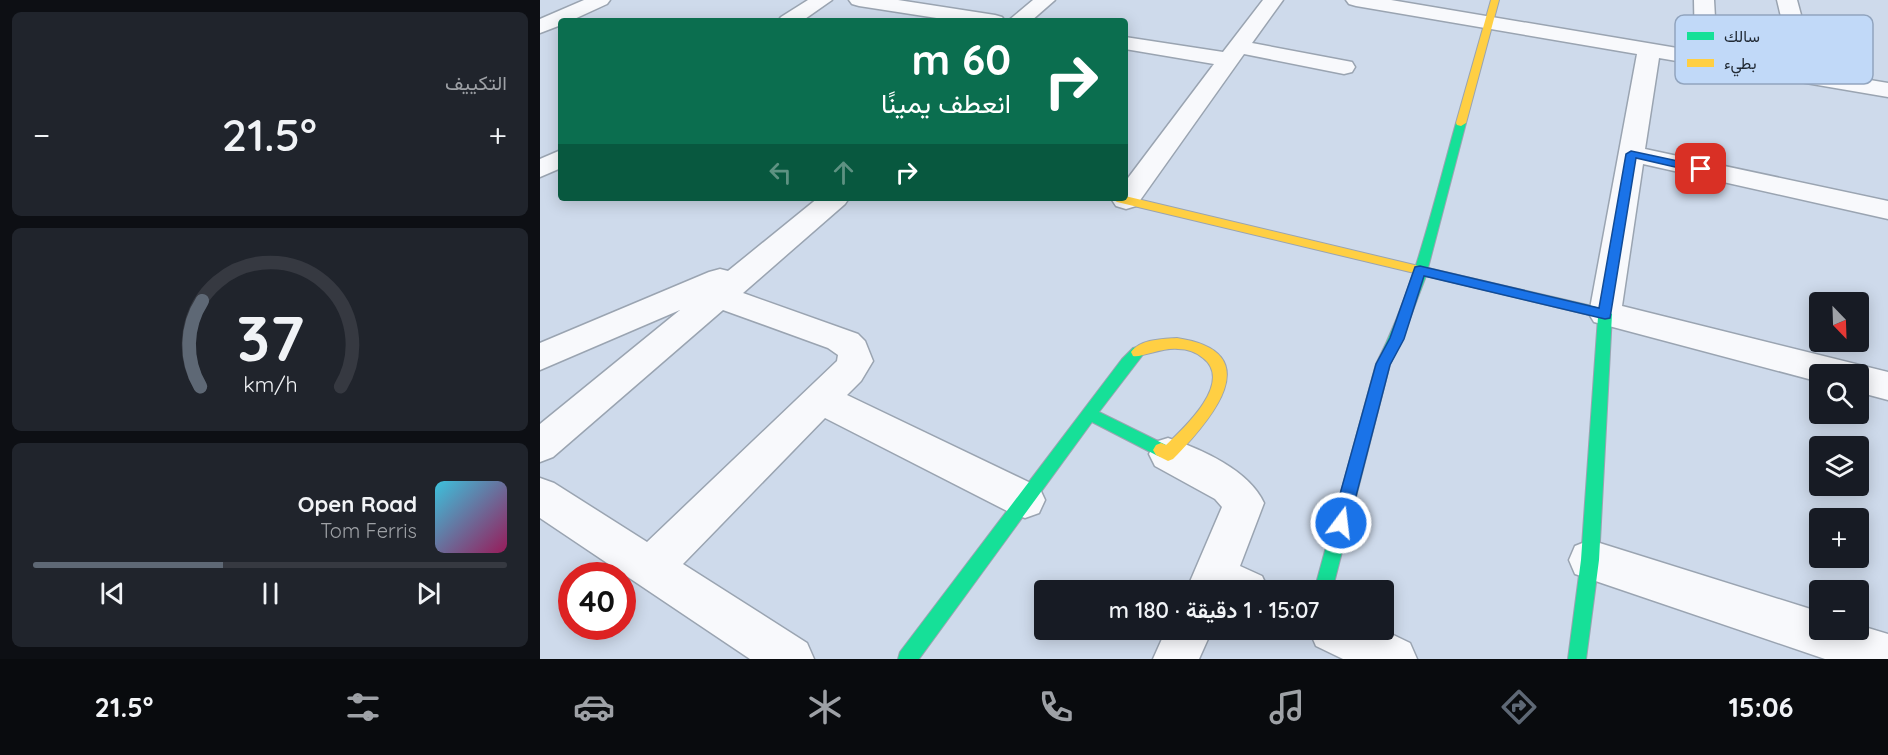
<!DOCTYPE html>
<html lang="ar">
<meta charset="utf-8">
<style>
body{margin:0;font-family:Quicksand,Vazirmatn,sans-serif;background:#20242c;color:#f1f3f6;direction:rtl;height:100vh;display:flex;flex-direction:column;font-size:22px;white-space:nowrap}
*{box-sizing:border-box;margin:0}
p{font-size:20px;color:#9ea1a6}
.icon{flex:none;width:33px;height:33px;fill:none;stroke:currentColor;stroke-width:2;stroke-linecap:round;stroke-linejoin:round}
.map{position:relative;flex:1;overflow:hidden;direction:ltr}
.panel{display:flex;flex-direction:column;gap:12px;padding:12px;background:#0d0f14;width:540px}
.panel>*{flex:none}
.guide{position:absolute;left:18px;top:18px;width:570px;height:183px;border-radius:6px;box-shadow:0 3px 15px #0003;direction:rtl;background:#0b6e4f;color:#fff;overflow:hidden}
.needle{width:39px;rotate:157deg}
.controls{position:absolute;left:1269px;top:292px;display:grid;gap:12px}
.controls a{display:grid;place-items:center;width:60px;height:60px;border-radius:6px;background:#171b24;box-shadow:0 3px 15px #0003;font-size:30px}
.speed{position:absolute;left:18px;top:562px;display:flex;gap:12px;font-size:30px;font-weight:700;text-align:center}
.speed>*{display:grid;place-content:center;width:78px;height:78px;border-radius:50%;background:#171b24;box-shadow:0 3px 15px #0003;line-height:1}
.speed .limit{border:9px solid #d22;background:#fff;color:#111}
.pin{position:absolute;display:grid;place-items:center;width:51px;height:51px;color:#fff;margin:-26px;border-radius:12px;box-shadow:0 3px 9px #0006}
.me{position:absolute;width:66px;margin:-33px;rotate:15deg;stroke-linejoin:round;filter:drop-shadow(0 0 4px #0008)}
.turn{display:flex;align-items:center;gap:21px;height:126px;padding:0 18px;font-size:27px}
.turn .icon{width:78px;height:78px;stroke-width:2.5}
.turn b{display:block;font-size:42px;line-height:51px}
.lanes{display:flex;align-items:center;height:57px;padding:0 18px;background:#0003;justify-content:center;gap:30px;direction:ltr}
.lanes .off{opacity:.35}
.big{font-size:45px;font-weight:600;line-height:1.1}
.panel .tile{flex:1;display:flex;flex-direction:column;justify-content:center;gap:9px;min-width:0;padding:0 21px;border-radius:9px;background:#20242c}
.panel .dial{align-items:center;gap:0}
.dial svg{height:156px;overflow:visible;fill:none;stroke:#363941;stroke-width:7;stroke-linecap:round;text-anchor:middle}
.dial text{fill:#f1f3f6;stroke:none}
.song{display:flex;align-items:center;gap:18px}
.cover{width:72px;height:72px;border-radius:9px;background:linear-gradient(135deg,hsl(190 70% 55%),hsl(330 70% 35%))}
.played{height:6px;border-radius:3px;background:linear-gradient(90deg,#5e6875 40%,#363941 40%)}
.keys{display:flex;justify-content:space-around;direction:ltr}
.heat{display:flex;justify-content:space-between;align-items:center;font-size:33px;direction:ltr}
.trip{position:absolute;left:494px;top:580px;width:360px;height:60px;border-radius:6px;background:#171b24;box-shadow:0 3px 15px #0003;font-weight:600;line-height:60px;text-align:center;direction:rtl}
.menu{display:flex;height:96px;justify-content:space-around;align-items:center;background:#090b0e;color:#9ea1a6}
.menu .icon{width:42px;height:42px}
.menu .selected{color:#5e6875}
.menu b{font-size:27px;color:#f1f3f6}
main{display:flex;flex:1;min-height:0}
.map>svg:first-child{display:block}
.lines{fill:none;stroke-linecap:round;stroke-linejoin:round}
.street-casing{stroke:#9aa4b1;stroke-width:3}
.fast-casing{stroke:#9aa4b1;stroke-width:2}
.slow-casing{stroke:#9aa4b1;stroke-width:2}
.street{fill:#f8f9fc;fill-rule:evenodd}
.fast{fill:#16e098;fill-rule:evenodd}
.slow{fill:#ffcf43;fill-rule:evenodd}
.route{fill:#1a73e8;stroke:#114b97;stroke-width:1.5}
.key{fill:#c1d9f8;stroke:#91a4be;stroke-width:1.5}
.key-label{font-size:16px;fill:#212a35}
</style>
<main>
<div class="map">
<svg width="1348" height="659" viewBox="0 0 1348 659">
<rect width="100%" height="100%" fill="#cedaeb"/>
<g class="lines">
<!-- street casing -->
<g class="street-casing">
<path id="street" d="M44,0H70L67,4L30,21H21V25L0,33V19Z
M268,0H292L262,21H238L241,17Z
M309,0H358L455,15L462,17L465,21H416L319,6L312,4Z
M493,0H515L491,21H468Z
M723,0H743L712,43L812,62L815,67L812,72L804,74L704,54L596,206L586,209L576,206L572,200L573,198H585V182L674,64L585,49V37L683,52Z
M806,0H851L1155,51L1154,0H1174L1177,54L1253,67L1237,0H1257L1276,71L1348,83V97L1119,58L1105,149L1348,201V219L1103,164L1082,306L1348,372V400L1318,392V375H1280V382L1054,322L1049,314L1097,54L816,6L809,4Z
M21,150V168L0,177V159Z
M278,198H309L305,204L203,293L318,334L325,341L333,361L321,381L307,395L499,487L505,500L499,513L485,518L471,513L285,418L143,564L267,643L274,659H210L0,518V478L14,483L107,542L297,361L298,355L288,348L183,310L13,457L0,462V424L140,310L0,370V343L169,272L180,269L188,271Z
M628,438C661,449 709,470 724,503L700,566L722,576L729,591H646L682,507L675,499L615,466L609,454L615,442Z
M1050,540L1280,612V630H1318V625L1348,634V659H1285L1035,574L1029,560L1035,546Z
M626,630H672L659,659H613Z
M769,630H843L870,643L877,659H803L776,646Z"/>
</g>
<!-- fast casing -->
<g class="fast-casing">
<path id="fast" d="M921,120L926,123L888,268L1065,309L1072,314L1059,560L1046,659H1028L1041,560L1058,317L886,276L863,337L850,364L792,591H774L836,364C875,288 893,205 916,123Z
M598,347L603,348L605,352L559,412L626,445L629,450L626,455L621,457L616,455L552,422L379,659H358L360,652L582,359L593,348Z"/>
</g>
<!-- slow casing -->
<g class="slow-casing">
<path id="slow" d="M951,0H959L926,123L921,126L917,125L916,123Z
M585,196L887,268L893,272L887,276L577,202L571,198Z
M637,338C731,352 670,421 633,459L628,461L616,455L613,450L616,445L621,443L626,445C644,428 694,382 663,358C656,352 647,349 638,349C623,347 601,358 593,356L591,352C600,339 623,339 637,338Z"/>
</g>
<!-- street -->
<use href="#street" class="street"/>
<!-- fast -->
<use href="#fast" class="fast"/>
<!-- slow -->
<use href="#slow" class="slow"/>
</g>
<!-- route -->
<path class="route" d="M1091,151L1161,166L1167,169L1161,173L1096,158L1070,318L1065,319L884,276L864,339L850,365L809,523L807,529L801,531L795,529L792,523L836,364L850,338L875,267L880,266L1059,308L1086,154Z"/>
<!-- legend -->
<rect x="1135" y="15" width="198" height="69" rx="9" class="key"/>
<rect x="1147" y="32" width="27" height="8" fill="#16e098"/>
<rect x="1147" y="59" width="27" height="8" fill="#ffcf43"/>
<g class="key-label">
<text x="1184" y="42">سالك</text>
<text x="1184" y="69">بطيء</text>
</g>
</svg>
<div class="controls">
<a><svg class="needle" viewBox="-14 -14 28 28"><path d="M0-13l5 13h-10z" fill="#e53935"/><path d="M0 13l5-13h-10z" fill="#9ea1a6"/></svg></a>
<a><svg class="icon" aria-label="search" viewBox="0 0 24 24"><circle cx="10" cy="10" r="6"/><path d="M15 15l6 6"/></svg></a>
<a><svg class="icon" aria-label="layers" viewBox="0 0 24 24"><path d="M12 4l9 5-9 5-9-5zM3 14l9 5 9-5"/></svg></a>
<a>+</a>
<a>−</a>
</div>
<div class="speed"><div class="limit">40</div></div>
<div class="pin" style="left:1161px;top:169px;background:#d93025"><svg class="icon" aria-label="arrive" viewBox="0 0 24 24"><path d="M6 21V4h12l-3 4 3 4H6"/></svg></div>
<svg class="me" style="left:801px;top:523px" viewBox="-20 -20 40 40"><circle r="17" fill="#1a73e8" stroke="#fff" stroke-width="3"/><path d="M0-11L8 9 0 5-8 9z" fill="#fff"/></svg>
<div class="trip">15:07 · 1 دقيقة · 180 m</div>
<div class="guide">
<div class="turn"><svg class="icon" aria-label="right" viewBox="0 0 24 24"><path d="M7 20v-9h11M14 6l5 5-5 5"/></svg><div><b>60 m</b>انعطف يمينًا</div></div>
<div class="lanes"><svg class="icon off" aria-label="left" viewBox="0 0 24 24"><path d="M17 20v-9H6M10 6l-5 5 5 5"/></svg><svg class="icon off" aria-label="ahead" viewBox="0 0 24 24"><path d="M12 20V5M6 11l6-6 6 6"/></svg><svg class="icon" aria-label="right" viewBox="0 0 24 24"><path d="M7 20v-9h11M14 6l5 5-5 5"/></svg></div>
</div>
</div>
<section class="panel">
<div class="tile"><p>التكييف</p>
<div class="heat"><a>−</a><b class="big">21.5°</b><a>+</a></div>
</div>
<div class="tile dial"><svg viewBox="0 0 100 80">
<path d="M14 69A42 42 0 1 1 86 69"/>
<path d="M14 69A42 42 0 0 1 15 25" stroke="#5e6875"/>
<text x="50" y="56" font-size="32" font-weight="700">37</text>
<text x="50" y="72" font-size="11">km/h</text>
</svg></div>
<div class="tile">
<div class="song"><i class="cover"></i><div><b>Open Road</b><p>Tom Ferris</p></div></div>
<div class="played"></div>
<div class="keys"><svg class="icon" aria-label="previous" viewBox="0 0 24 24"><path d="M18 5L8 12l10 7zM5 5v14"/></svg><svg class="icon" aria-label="pause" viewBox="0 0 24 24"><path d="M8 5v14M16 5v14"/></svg><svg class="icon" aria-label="next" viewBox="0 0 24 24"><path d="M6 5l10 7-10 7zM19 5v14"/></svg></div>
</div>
</section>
</main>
<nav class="menu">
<b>15:06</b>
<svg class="icon selected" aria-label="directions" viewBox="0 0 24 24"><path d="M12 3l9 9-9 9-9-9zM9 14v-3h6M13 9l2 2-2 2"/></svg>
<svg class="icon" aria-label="music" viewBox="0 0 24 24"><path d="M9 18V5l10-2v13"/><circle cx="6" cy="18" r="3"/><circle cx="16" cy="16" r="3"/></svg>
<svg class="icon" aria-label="phone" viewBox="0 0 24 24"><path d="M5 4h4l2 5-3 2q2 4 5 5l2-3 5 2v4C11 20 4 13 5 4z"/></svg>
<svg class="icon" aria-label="climate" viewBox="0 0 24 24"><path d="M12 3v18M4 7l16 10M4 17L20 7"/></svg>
<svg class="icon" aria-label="car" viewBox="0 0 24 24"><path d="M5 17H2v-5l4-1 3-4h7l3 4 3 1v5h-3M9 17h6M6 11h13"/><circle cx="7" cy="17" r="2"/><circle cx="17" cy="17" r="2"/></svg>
<svg class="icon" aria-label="filters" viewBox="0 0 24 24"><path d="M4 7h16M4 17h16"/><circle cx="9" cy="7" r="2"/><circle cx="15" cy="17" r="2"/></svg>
<b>21.5°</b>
</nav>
